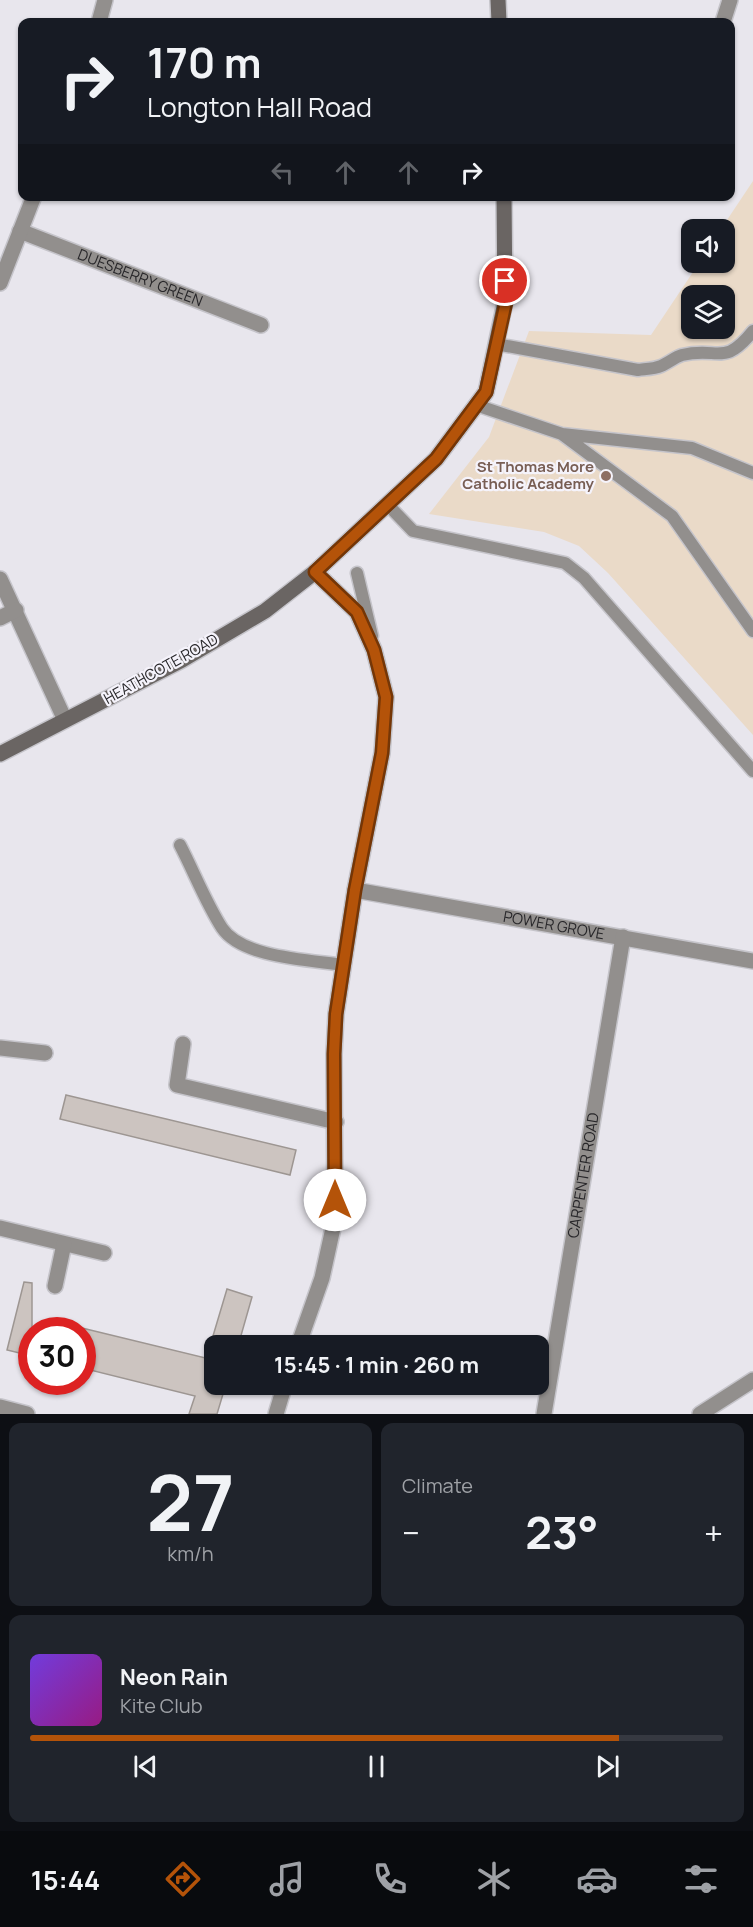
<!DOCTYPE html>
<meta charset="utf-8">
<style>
body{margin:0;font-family:Manrope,sans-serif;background:#20242c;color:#f1f3f6;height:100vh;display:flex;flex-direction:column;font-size:22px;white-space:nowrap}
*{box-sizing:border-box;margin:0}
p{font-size:20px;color:#9ea1a6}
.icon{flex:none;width:33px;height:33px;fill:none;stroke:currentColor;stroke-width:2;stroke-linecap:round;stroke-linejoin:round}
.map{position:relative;height:1414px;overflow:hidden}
.panel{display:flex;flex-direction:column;gap:9px;padding:9px;background:#0d0f14;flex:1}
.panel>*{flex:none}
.banner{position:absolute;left:18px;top:18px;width:717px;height:183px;border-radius:12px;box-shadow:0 2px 4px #0004;background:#171b24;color:#f1f3f6;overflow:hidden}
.tools{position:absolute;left:681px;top:219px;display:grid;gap:12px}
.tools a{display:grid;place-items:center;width:54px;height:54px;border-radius:12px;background:#171b24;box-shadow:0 2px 4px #0004;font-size:30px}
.speed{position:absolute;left:18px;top:1317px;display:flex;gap:12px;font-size:30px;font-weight:700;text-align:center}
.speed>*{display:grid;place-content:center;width:78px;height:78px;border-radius:50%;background:#171b24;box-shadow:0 2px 4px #0004;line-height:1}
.speed .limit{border:9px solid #d22;background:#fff;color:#111}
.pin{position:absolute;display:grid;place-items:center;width:51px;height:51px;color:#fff;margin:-26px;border:3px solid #fff;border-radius:50%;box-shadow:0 2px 6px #0007}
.me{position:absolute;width:66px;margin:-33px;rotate:0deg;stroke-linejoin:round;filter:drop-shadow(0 0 4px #0008)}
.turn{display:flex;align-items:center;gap:21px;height:126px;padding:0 30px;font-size:27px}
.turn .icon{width:78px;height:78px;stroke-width:2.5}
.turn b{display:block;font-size:42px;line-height:51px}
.lanes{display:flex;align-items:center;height:57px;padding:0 30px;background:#0003;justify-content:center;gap:30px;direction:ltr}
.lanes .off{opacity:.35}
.big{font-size:45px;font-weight:700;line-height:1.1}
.panel .widget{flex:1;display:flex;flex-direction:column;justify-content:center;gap:9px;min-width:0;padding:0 21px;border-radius:12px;background:#20242c}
.panel .dial{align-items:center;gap:0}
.dial b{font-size:78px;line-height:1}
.song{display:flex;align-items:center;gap:18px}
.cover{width:72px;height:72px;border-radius:9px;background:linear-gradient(135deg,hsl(260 70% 55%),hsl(310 70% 35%))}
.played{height:6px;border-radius:3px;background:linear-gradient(90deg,#b45309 85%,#363941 85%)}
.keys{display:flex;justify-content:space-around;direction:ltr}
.heat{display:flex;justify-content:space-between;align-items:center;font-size:33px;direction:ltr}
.panel .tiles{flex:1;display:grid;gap:9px;grid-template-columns:1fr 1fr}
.widget:last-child{grid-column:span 2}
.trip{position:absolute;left:204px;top:1335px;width:345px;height:60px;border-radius:12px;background:#171b24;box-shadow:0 2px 4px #0004;font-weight:700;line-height:60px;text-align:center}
.tab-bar{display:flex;height:96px;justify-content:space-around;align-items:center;background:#090b0e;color:#9ea1a6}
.tab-bar .icon{width:42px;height:42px}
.tab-bar .selected{color:#b45309}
.tab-bar b{font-size:27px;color:#f1f3f6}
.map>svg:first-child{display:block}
.education{fill:#eadac8;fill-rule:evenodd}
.building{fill:#ccc4c0;stroke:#9d9692;stroke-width:1.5}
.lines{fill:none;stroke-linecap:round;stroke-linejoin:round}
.lane-casing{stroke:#c5c4ca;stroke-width:15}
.street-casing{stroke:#c5c4ca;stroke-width:18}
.secondary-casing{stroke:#c5c4ca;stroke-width:18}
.lane{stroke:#928f8d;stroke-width:12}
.street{stroke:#928f8d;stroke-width:15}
.secondary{stroke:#6a6563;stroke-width:15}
.route-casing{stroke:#753606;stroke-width:15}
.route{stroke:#b45309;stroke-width:10}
.education-dot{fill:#8d6e63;stroke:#f5f3fb;stroke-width:2}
.labels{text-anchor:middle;stroke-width:4.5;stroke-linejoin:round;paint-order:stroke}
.street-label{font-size:15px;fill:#28272a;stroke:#f5f3fb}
.education-label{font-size:15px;font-weight:bold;fill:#785e54;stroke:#f5f3fb;text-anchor:end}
</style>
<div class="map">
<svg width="753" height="1414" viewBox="0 0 753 1414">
<rect width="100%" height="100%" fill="#e8e6ed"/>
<!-- education -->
<path class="education" d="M753,181V735L608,573L579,546L544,532L429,514L489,437L529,331L651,335L699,263L724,262V230L721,229ZM692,296H724V328H692Z"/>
<!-- building -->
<path class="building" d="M66,1095L296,1150L290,1175L60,1119Z
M24,1282L32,1283V1356L7,1350Z
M227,1289L252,1297L238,1346H210Z
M82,1328L214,1360V1384H226L217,1414H189L195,1396L82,1368Z"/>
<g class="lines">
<!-- lane casing -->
<g class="lane-casing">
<path id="lane" d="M496,344L638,370C645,369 654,369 661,366C668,363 675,357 682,355C719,346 723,368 753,331
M476,405L562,434L692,448L753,473
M563,435L672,516L753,631
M389,506L413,531L565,563L584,578L753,771
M357,573L372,636
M180,845C194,872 206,903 222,928C242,958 311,960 344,965"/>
</g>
<!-- street casing -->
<g class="street-casing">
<g id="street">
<path d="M99,22L105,0"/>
<path d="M723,22L730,0"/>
<path id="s1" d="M20,231L261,325"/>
<path d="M0,283L34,196"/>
<path d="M0,579L65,720"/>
<path d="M0,618L16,610"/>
<path id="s2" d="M355,890L753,961"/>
<path d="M183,1044L177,1085L336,1122"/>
<path d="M0,1048L45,1053"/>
<path d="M0,1228L104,1253"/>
<path d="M55,1286L64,1244"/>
<path d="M298,1346L322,1278L335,1219L334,1054L336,1014L355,890L382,753L386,697L374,650L357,612L315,572"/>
<path d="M0,1407L27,1414"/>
<path d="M276,1414L285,1384"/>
<path id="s3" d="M544,1414L623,937"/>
<path d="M700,1414L753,1380"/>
</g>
</g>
<!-- secondary casing -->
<g class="secondary-casing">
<path id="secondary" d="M498,0L499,22
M0,754L182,660L265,611L315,572L436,459L486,392L505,302L504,196"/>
</g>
<!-- lane -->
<use href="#lane" class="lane"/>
<!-- street -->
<use href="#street" class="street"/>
<!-- secondary -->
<use href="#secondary" class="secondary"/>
</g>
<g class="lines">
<!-- route casing -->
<g class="route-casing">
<path id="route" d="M335,1200L334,1054L336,1014L355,890L382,753L386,697L374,650L357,612L315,572L436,459L486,392L506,302L505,281"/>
</g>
<!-- route -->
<use href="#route" class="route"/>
</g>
<!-- markers -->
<circle class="education-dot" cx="606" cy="476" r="6"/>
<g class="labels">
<!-- street labels -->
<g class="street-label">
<text dy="5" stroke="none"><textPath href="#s1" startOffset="129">DUESBERRY GREEN</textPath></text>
<text transform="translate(161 669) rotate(-29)" y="5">HEATHCOTE ROAD</text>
<text dy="5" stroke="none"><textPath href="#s2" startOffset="202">POWER GROVE</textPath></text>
<text dy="5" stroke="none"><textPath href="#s3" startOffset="242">CARPENTER ROAD</textPath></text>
</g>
<!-- education labels -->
<g class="education-label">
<text x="594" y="472">St Thomas More<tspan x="594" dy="17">Catholic Academy</tspan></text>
</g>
</g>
</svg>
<div class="tools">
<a><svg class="icon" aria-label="sound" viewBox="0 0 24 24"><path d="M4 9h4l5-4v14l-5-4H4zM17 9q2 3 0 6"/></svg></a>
<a><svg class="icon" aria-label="layers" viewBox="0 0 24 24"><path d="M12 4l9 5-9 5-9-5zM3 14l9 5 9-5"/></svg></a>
</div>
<div class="speed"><div class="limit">30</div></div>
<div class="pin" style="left:505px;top:281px;background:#d93025"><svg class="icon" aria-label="arrive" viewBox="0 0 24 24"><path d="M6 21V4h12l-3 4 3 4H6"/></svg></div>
<svg class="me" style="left:335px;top:1200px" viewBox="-20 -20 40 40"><circle r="19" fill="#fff"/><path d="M0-13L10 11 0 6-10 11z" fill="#b45309"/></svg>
<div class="trip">15:45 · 1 min · 260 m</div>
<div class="banner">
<div class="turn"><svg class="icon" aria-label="right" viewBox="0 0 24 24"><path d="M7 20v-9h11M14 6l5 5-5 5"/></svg><div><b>170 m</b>Longton Hall Road</div></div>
<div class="lanes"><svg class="icon off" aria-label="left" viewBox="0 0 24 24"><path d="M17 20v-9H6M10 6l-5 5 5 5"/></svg><svg class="icon off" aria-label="ahead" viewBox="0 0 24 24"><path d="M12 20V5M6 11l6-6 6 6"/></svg><svg class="icon off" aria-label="ahead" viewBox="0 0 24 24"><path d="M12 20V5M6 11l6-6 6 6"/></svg><svg class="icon" aria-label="right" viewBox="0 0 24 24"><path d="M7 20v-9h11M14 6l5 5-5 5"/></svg></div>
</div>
</div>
<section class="panel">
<div class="tiles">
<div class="widget dial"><b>27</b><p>km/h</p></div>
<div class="widget"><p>Climate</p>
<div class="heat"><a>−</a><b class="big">23°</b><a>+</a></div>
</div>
<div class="widget">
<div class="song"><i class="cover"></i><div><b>Neon Rain</b><p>Kite Club</p></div></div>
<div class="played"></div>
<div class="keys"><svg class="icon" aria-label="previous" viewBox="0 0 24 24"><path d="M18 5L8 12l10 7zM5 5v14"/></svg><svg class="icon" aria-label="pause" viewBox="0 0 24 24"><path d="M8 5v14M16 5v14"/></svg><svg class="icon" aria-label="next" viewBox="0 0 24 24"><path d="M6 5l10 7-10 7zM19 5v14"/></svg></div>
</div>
</div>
</section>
<nav class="tab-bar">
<b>15:44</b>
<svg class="icon selected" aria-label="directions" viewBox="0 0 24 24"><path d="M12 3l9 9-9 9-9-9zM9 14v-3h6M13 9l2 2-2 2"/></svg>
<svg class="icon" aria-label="music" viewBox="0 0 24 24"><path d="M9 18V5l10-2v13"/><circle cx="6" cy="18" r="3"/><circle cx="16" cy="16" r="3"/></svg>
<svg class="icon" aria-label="phone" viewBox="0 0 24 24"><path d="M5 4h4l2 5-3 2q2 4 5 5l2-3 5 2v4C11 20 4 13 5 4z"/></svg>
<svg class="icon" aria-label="climate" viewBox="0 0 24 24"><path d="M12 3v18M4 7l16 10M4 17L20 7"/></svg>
<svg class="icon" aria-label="car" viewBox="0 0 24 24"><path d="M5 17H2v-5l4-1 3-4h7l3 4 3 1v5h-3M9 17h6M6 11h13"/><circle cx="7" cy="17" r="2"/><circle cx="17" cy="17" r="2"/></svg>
<svg class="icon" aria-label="filters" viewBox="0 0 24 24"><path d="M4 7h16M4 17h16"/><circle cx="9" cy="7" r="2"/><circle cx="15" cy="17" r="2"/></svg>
</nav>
